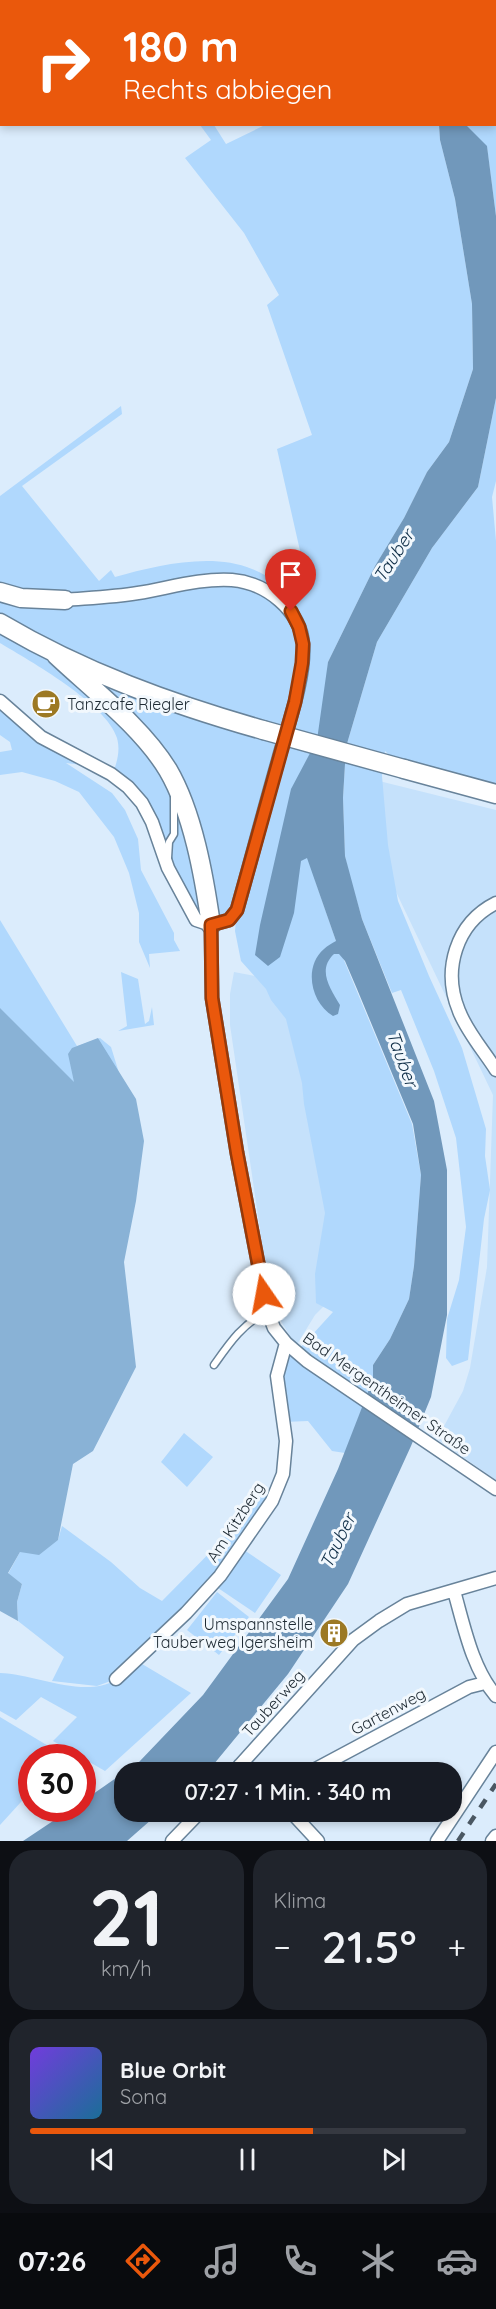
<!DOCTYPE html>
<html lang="de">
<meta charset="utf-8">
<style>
body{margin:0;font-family:Quicksand,sans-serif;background:#20242c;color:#f1f3f6;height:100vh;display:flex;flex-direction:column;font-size:22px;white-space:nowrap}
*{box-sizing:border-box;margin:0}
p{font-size:20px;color:#9ea1a6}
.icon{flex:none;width:33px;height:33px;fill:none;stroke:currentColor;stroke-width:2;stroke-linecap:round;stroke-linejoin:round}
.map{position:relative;height:1841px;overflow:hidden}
.drawer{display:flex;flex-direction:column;gap:9px;padding:9px;background:#0d0f14;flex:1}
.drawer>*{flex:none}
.banner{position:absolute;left:0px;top:0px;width:496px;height:126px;box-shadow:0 3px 9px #0003;background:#ea580c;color:#fff;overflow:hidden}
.speed{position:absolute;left:18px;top:1744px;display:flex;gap:12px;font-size:30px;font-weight:700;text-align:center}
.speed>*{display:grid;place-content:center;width:78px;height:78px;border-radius:50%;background:#171b24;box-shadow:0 3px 9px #0003;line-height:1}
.speed .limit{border:9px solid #d22;background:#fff;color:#111}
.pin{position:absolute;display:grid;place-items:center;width:51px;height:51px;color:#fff;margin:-62px -26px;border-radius:50% 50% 50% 0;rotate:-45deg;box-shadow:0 0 6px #0007}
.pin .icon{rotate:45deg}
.me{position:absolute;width:66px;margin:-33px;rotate:348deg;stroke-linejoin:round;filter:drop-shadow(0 0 4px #0008)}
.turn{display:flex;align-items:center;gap:21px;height:126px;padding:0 24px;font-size:27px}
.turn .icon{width:78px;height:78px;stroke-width:2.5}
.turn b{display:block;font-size:42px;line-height:51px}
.big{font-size:45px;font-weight:600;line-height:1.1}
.drawer .tile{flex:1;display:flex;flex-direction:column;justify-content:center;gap:9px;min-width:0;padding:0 21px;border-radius:24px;background:#20242c}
.drawer .dial{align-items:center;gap:0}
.dial b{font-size:78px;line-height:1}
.song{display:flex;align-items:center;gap:18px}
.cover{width:72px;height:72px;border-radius:9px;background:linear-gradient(135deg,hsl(260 70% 55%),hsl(200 70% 35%))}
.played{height:6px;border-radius:3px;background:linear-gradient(90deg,#ea580c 65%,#363941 65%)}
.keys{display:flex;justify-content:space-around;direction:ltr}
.heat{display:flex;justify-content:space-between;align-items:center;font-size:33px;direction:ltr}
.drawer .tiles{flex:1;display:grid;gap:9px;grid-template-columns:1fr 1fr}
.tile:last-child{grid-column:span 2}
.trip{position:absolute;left:114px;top:1762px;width:348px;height:60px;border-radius:24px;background:#171b24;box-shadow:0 3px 9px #0003;font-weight:600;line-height:60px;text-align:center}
.menu{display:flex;height:96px;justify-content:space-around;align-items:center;background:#090b0e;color:#9ea1a6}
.menu .icon{width:42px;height:42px}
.menu .on{color:#ea580c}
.menu b{font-size:27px;color:#f1f3f6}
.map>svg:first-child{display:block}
.built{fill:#c5e1fb}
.green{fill:#b0d8fd}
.forest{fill:#89b2d6}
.water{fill:#7198bb}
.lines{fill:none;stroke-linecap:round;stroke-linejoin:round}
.service-casing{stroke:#68839a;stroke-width:9}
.minor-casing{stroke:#68839a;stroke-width:15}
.primary-casing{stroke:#68839a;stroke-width:21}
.service{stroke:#fff;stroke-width:6}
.minor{stroke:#fff;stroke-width:12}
.primary{stroke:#fff;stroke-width:18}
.rail{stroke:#4a5762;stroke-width:4.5;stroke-dasharray:10 10;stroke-linecap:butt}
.primary-bridge-casing{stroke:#68839a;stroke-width:21;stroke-linecap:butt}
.primary-bridge{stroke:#fff;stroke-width:18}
.route-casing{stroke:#983908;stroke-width:15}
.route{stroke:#ea580c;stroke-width:10}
.labels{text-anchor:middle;stroke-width:6;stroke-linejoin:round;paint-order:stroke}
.poi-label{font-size:16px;fill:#1f2b34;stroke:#f2f8fd;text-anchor:start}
.street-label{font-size:16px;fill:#1f2b34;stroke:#f2f8fd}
.water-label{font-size:18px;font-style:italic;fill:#0f2e47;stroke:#f2f8fd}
</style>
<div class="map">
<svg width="496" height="1841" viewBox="0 0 496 1841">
<rect width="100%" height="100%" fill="#dbecfc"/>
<!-- built -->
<path class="built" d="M375,780L496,810V1480L437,1439L463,1391L470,1368L487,1267L493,1095L387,873Z
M234,972L255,976L274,992L286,1009L325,1164L332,1298L315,1315L296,1346L276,1313L263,1250L230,1025V994Z"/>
<!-- green -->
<path class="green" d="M91,0H436L92,2Z
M463,0H496V216L487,147L467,127L466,125L495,124V2Z
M200,125H214L226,144L265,125H439L440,140L455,199L472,304L473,369L449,442L427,472L404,518L375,566L328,662L320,873L315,880L336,941L412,1124L421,1175L414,1266L409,1299L390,1339L373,1365V1379L345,1453L332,1451L308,1421L284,1422L277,1376L286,1343L301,1347L333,1312L316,1303L315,1274L325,1213L304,1104L302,1083L286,1019L271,1000L266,989L241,961L235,931L237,911L229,920H196L152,822L114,770C118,759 120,749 117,738C107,704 30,661 0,643V496L121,406L122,414L22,486L99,581L111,570L115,577C155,566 211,552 252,569C268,575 280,586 295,595L304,593L308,586L277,449L312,435L267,305L279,295L244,233L185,158L211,140Z
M496,398V481L492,497L496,541V794L404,769L385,751L382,776L388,845L398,901L429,976L462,1048L486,1129L485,1156L490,1190L484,1219L468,1360L452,1366L446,1358L447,1319L459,1280L466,1227L456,1138L434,1071L401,990L392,993L362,919L349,874L345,856L343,798L346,747L377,642L432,548L478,487Z
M0,701L41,737L99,767L66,763L112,793L125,810L138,839L141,870L174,933V940L180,951L149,954L150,968L139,942V913L129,873L114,837L79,792L55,781L22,772L0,775V752L12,750L10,742L0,735Z
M0,920L77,1046L72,1048L100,1038L111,1047L128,1102L0,1073Z
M121,972L138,979L145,1024L149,1021L152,1007L154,1025L118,1031L127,1026Z
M184,1433L213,1457L187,1487L161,1462Z
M266,1485L272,1501L220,1576L116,1679L97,1686L52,1681L64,1657L18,1621L17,1602L22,1584L8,1574L20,1552L58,1540L62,1526L111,1562L140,1588L162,1601L245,1517Z
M244,1550L281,1575L255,1613L218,1588Z
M217,1592L249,1617L219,1655L187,1630Z
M137,1661L191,1693L105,1771L53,1741L77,1717L41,1697L16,1720L0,1711V1673C35,1674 83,1699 116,1680C124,1676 131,1667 137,1661Z
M0,1717L65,1756L62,1758H32L31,1791L0,1825Z"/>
<!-- forest -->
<path class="forest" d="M0,1008L74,1082L68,1054L72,1048L98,1038L136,1099L144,1141L136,1201L124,1262L136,1367L93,1451L73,1464L58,1540L39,1555L20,1552L8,1573L22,1584L17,1602L18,1621L0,1611Z"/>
<!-- water -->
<path class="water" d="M439,125H466L487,146L496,216V398L478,487L432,548L377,642L346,747L343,798L345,856L362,919L434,1101L447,1170V1315L431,1397L411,1446L348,1584L288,1674L209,1770L206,1773H124V1812H160L127,1841H23L71,1809H82L83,1801L139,1762L203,1695L288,1579L338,1469L373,1379V1365L390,1339L409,1299L414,1266L421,1175L413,1124L357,989L345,961L339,954H334C317,970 330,988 340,1005L338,1014L333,1016C311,1003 303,967 324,949C327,946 332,943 336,941L307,858L301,861L294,913L280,957L268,966L255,955L260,925L291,789L317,740L328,662L375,566L404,518L427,472L449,442L473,369L472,304L455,199L440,140Z"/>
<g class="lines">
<!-- service casing -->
<g class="service-casing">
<path id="service" d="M168,858L169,842L174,834V797
M214,1365C231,1341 241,1326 267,1311"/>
</g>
<!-- minor casing -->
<g class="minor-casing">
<path id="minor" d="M0,701L41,737L111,774L128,787L142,803L152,822L168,868L196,920L211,925L229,920L237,910C251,860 264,810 278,761C287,727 305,680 303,645C301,610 266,583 232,580C200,578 169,588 138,593C114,597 89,598 65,600
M496,903C456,923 442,970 459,1011C467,1032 484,1051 496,1070
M211,925L212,998L237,1153L267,1310L274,1328L286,1343L307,1361L496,1489
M454,1591C464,1626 472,1668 496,1696
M116,1679L186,1613L220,1576L272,1501L283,1474L286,1441L277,1376L286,1343
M240,1765L250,1773
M233,1773L353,1640L379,1621L407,1604L496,1578
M308,1773L469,1687L485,1683
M291,1812L318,1841
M172,1841L200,1812
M437,1841L496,1752
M492,1841L496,1836"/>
</g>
<!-- primary casing -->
<g class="primary-casing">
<path id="primary" d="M0,592L21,598L65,600
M0,623C83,672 171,704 263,730
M56,655C92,689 142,727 168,770C193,813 204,876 211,925
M404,769L496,794"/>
</g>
<!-- service -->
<use href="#service" class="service"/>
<!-- minor -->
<use href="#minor" class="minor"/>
<!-- primary -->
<use href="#primary" class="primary"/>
<!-- rail -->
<path class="rail" d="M458,1841L496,1784"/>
<!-- primary-bridge casing -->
<g class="primary-bridge-casing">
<path id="primary-bridge" d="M263,730L404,769"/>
</g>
<!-- primary-bridge -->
<use href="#primary-bridge" class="primary-bridge"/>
</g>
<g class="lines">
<!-- route casing -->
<g class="route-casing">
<path id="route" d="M264,1294L237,1153L212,998L211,925L229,920L237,910L295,702L302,663L303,644L299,627L291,611"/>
</g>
<!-- route -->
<use href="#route" class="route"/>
</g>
<!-- icons -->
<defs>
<g id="cafe-disc" transform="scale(1.5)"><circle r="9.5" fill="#9c7924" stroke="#f2f8fd"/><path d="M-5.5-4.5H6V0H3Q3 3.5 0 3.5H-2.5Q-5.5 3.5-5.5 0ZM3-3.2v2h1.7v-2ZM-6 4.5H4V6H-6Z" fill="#fff"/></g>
<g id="building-disc" transform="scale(1.5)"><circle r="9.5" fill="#9c7924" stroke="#f2f8fd"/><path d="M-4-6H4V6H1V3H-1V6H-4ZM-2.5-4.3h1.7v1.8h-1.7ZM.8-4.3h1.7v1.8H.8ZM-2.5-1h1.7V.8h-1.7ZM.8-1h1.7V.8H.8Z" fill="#fff"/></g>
</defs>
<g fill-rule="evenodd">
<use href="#cafe-disc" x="46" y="704"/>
<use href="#building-disc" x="334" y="1633"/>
</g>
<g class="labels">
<!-- poi labels -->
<g class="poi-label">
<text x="67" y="710">Tanzcafe Riegler</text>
<text x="313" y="1630" text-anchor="end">Umspannstelle<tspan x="313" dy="18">Tauberweg Igersheim</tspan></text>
</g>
<!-- street labels -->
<g class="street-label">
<text transform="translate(387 1393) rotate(35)" y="6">Bad Mergentheimer Straße</text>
<text transform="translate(235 1522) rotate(-57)" y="6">Am Kitzberg</text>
<text transform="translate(273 1703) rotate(-48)" y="6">Tauberweg</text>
<text transform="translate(388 1711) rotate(-28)" y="6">Gartenweg</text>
</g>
<!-- water labels -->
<g class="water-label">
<text transform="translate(394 556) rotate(-57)" y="6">Tauber</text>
<text transform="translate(402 1059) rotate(70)" y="6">Tauber</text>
<text transform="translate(338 1541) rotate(-64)" y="6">Tauber</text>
</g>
</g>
</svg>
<div class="speed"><div class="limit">30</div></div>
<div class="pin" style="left:291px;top:611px;background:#d93025"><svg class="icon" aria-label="arrive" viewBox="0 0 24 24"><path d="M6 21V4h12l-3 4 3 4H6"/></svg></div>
<svg class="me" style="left:264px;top:1294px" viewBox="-20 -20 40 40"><circle r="19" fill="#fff"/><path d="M0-13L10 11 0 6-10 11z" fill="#ea580c"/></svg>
<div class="trip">07:27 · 1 Min. · 340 m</div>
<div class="banner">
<div class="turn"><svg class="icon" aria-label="right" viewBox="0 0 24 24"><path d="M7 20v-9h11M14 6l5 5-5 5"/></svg><div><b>180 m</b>Rechts abbiegen</div></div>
</div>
</div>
<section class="drawer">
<div class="tiles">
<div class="tile dial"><b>21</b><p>km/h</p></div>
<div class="tile"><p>Klima</p>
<div class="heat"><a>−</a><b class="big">21.5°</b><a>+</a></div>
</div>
<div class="tile">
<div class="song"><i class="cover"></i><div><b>Blue Orbit</b><p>Sona</p></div></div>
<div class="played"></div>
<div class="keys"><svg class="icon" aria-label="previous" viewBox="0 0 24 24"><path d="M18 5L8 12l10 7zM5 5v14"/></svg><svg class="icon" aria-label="pause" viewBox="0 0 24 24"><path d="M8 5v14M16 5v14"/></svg><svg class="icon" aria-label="next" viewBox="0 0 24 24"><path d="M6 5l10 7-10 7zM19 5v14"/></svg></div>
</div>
</div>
</section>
<nav class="menu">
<b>07:26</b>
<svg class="icon on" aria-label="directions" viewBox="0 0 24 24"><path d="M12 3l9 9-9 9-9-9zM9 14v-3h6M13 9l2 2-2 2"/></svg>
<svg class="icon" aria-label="music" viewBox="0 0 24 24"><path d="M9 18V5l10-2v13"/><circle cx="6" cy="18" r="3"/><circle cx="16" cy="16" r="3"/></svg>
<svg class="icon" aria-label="phone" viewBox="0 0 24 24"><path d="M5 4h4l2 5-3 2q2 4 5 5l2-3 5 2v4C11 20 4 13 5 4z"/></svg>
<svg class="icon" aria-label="climate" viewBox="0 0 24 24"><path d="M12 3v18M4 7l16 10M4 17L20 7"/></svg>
<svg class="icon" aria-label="car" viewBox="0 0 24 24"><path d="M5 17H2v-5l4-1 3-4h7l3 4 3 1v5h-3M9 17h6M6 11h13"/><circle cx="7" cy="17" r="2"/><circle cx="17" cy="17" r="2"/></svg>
</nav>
